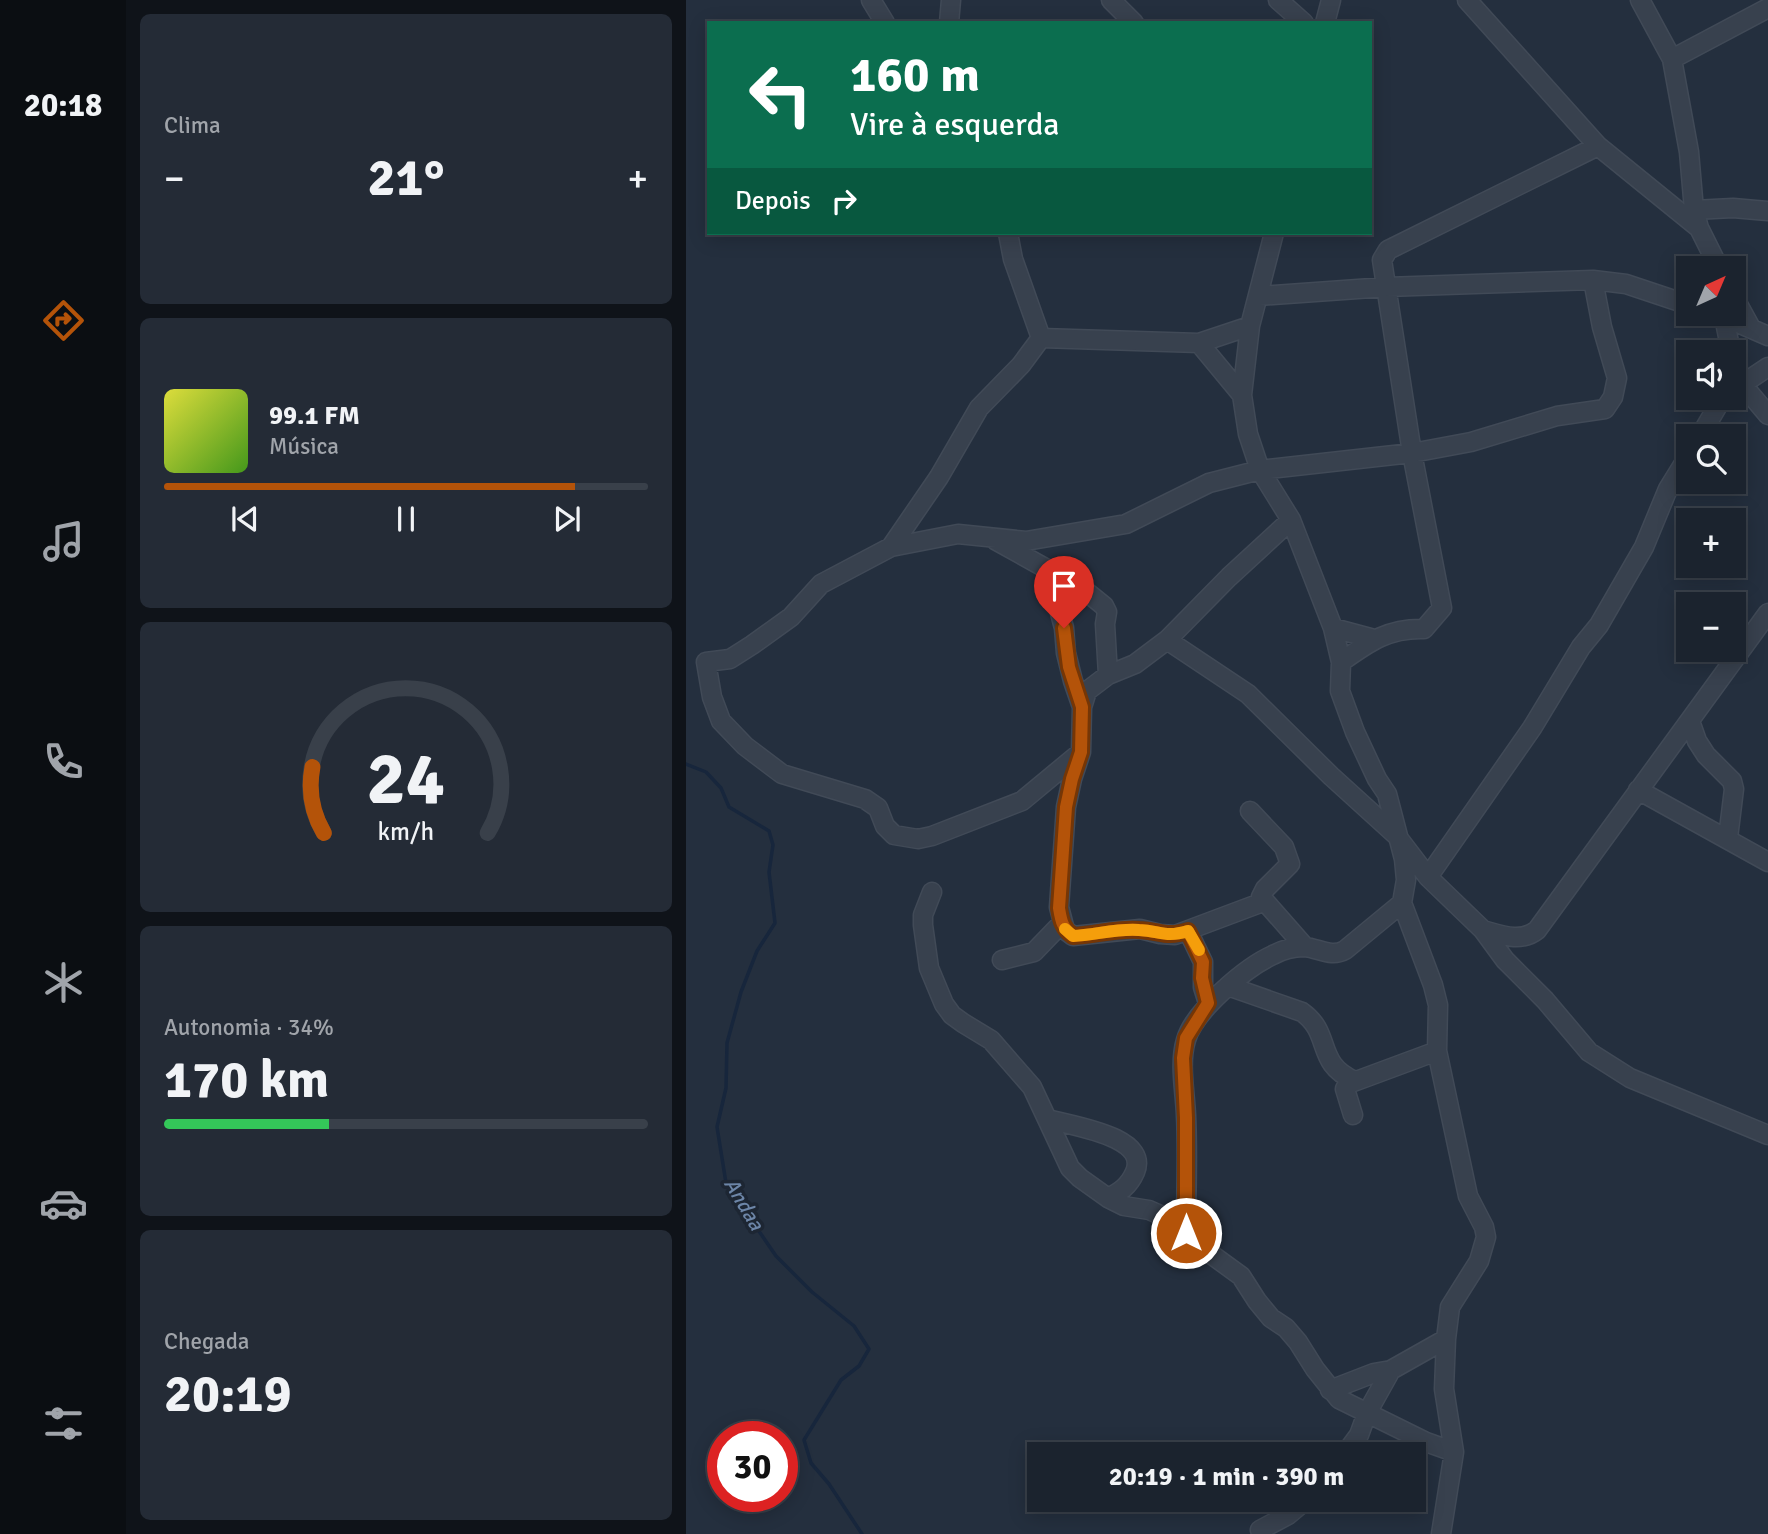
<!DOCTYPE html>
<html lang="pt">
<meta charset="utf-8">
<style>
body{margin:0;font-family:Signika,sans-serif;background:#242b36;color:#f1f3f6;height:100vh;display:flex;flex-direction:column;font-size:26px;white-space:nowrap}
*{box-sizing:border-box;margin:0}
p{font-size:23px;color:#a0a4aa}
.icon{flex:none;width:38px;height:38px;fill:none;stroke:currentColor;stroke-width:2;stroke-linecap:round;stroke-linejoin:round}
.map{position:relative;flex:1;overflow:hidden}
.details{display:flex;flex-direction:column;gap:14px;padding:14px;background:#0f1319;width:560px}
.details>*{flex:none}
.top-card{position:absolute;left:21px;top:21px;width:665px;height:214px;border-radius:0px;box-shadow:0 4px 18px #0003,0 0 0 2px #39404a;background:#0b6e4f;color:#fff;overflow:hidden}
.needle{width:46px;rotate:44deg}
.buttons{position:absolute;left:990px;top:256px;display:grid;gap:14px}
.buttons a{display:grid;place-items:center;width:70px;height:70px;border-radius:0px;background:#1b232e;box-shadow:0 4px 18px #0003,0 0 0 2px #39404a;font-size:35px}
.speed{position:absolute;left:21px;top:1421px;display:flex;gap:14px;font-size:35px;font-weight:700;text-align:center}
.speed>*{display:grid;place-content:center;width:91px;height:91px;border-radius:50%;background:#1b232e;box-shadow:0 4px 18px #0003,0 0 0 2px #39404a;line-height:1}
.speed .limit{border:10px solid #d22;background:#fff;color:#111}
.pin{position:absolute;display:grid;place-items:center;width:60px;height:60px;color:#fff;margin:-72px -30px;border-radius:50% 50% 50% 0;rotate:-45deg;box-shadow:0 0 7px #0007}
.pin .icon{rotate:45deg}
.me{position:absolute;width:77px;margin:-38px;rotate:0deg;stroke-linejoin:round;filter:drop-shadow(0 0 5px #0008)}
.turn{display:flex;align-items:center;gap:24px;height:147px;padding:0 28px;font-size:32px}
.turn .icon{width:91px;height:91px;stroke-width:2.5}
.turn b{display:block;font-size:49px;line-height:60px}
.then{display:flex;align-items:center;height:66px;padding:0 28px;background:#0003;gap:14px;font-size:26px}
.big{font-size:52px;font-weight:700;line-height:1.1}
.details .card{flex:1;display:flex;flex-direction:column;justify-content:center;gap:10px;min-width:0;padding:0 24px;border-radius:10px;background:#242b36}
.details .dial{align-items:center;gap:0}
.dial svg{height:182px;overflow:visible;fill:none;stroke:#39404a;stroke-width:7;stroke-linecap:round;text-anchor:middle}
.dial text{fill:#f1f3f6;stroke:none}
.song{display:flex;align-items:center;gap:21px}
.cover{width:84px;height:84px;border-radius:10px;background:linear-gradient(135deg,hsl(60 70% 55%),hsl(100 70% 35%))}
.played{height:7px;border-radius:4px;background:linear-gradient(90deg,#b45309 85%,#39404a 85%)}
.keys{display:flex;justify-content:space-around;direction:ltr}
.heat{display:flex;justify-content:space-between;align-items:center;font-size:38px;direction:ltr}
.charge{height:10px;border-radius:5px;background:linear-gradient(90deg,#34c759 34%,#39404a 0)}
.trip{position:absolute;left:341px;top:1442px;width:399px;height:70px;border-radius:0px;background:#1b232e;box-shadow:0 4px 18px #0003,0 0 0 2px #39404a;font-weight:700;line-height:70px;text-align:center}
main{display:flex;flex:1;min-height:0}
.menu{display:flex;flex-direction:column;width:126px;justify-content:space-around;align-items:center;background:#0b0e12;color:#a0a4aa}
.menu .icon{width:49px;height:49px}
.menu .selected{color:#b45309}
.menu b{font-size:32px;color:#f1f3f6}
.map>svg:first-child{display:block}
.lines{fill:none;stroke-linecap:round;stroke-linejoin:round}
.stream{stroke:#17263c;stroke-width:3.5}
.minor-casing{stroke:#414a57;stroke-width:21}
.minor{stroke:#38414e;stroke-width:18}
.route-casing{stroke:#753606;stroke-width:18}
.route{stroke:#b45309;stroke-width:12}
.slow{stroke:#f59e0b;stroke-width:12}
.labels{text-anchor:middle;stroke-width:7;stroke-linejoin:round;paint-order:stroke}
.water-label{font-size:21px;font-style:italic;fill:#6d86a8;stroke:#1d2633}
</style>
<main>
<nav class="menu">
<b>20:18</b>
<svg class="icon selected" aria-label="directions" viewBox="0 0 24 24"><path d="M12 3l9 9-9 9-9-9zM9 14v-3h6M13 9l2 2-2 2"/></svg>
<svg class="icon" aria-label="music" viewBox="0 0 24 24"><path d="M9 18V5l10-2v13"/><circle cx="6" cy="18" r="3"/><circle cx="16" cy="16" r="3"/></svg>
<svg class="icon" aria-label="phone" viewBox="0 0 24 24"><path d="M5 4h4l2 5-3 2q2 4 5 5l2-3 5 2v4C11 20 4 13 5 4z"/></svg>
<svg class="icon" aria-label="climate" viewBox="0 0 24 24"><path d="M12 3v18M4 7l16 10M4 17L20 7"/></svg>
<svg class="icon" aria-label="car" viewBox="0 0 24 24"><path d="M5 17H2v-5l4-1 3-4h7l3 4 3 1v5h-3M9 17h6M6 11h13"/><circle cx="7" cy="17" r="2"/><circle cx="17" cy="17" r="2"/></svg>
<svg class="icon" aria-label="filters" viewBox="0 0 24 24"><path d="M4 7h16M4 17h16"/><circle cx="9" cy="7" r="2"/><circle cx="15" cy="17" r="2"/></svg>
</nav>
<section class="details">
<div class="card"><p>Clima</p>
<div class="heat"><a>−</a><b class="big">21°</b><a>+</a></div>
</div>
<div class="card">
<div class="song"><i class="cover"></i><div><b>99.1 FM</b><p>Música</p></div></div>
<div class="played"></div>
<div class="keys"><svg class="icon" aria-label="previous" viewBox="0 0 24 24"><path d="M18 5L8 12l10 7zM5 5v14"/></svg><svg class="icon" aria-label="pause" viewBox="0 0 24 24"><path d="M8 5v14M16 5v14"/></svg><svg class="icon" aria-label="next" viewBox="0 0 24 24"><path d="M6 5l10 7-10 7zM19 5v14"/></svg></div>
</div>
<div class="card dial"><svg viewBox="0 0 100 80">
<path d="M14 69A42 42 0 1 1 86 69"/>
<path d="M14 69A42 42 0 0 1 9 40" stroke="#b45309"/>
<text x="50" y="56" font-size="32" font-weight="700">24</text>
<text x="50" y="72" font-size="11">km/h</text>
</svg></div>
<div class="card"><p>Autonomia · 34%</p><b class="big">170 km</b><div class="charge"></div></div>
<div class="card"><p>Chegada</p><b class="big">20:19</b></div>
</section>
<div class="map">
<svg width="1082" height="1534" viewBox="0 0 1082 1534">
<rect width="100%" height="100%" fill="#242f3e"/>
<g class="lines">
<!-- stream -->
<path class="stream" d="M0,764L20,772L35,788L43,807L83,831L87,845L83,872L89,923L71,951L55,992L41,1043L40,1088L31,1127L40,1183L90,1256L126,1292L168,1326L183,1349L173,1366L155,1380L118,1440L125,1463L143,1484L176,1534"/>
<!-- minor casing -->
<g class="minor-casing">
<path id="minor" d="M185,0L199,23
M425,0L448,23
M592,0L618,23
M781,0L912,146L1013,228
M954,0L986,59L1003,152L1008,210L1013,228L1033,268
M263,23L265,0
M639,23L645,0
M986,59L1082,8
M1008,210L1047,208L1082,211
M322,233L327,259L355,338
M572,296L700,287L907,280L940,284L1003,305
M1048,297L1065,328
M1029,313L1082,336
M1038,317L1045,352
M355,338L335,365L293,408L253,477L205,547L135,584L105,617L66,645L44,659L20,662L26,697L35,721L59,746L96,774L179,799L192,808L199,826L208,835L232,839L246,836L336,801L395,752
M355,338L513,343L564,326
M513,343L556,395
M1050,377L1082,415
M1055,385L1082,367
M1014,436L1037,397
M309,540L397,589L418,606L421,612L419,624L422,675
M205,547L272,534L340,541L440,524L523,483L574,470L726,453L785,442L871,416L919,409L927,397L931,378L916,327L907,280
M363,571L378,628L380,653L387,681L396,707
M647,628L688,639
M481,640L562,694L645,776L710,835L742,877L797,930L819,960L859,1000L903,1052L944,1078L1082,1135
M655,662C683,642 702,628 738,629L756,608L726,453L696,260L702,250L912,146
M1004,721L1011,741L1020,755L1046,781L1048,789L1042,838
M952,790L1082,862
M564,811L598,847L604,864L579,889L575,897L619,947
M742,877L846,728L895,647L913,625L958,547L982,489L1003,455
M246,892L237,915V925L243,968L258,1004L266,1015L277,1023L305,1040L346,1087L384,1168L394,1178L422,1198L438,1206L463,1210L481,1218L511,1244L555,1276L571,1301L585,1318L600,1328L612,1342L629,1369L653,1399L740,1442L768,1452
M577,902L489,935L474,934L454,929L387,936L379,930L373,907L380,807L386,779L395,752L396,707L401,691L422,675L449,664L481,640L543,577L605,520
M716,903L747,985L752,1005L751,1051L782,1196L798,1227L800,1237L793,1261L764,1307L760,1339L758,1389L768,1452L755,1534
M797,930C815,935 835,943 851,930L1082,613
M502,931L517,962V987L522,1003
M316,960L348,952L376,923
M542,986L616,1012C647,1034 628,1063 669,1081
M667,1115L659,1089L662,1084L751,1051
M362,1119C385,1126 464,1136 449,1172C443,1186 434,1192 422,1198
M500,1233C500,1194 502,1154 500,1115C499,1091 493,1063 500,1040C508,1011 560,967 587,955C596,950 608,947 618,947C633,948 645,958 659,950L716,903L720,880L718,859L701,794L691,779L669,732L654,691L655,662L647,628L605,520L574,470L562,434L556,395L564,326L588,233
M644,1390L688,1373L705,1370L760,1339
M659,1454L673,1435L681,1413L705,1370
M574,1530L602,1515L620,1500"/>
</g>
<!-- minor -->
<use href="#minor" class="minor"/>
</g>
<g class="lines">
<!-- route casing -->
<g class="route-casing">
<path id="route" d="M378,628L383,667L396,707L395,752L386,779L380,807L373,908C375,920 376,928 387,936C409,935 432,928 453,930C475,931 479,938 502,931L517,962L516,978L522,1003L500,1038L497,1058L500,1118V1233"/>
</g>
<!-- route -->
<use href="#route" class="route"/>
<!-- slow -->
<path class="slow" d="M379,929L387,936C409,935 432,928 453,930C475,931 479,938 502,931L513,950"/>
</g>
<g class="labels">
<!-- water labels -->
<g class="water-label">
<text transform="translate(58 1204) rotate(59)" y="7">Andaa</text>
</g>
</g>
</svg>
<div class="buttons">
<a><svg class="needle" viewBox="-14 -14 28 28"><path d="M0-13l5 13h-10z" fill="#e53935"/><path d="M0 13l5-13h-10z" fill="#a0a4aa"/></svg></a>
<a><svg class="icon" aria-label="sound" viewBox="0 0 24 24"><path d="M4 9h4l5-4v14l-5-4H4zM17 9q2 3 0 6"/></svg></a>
<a><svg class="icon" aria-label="search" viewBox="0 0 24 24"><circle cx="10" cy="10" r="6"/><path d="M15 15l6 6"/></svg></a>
<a>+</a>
<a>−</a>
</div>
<div class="speed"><div class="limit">30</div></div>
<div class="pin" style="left:378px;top:628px;background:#d93025"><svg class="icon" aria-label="arrive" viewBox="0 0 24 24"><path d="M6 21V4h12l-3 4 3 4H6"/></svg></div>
<svg class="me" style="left:500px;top:1233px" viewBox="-20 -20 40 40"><circle r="17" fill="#b45309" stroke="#fff" stroke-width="3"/><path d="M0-11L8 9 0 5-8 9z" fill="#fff"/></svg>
<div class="trip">20:19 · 1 min · 390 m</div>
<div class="top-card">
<div class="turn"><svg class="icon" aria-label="left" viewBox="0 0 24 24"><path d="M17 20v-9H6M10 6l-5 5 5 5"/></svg><div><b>160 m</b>Vire à esquerda</div></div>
<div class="then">Depois<svg class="icon" aria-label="right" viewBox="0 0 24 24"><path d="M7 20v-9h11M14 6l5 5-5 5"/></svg></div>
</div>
</div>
</main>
